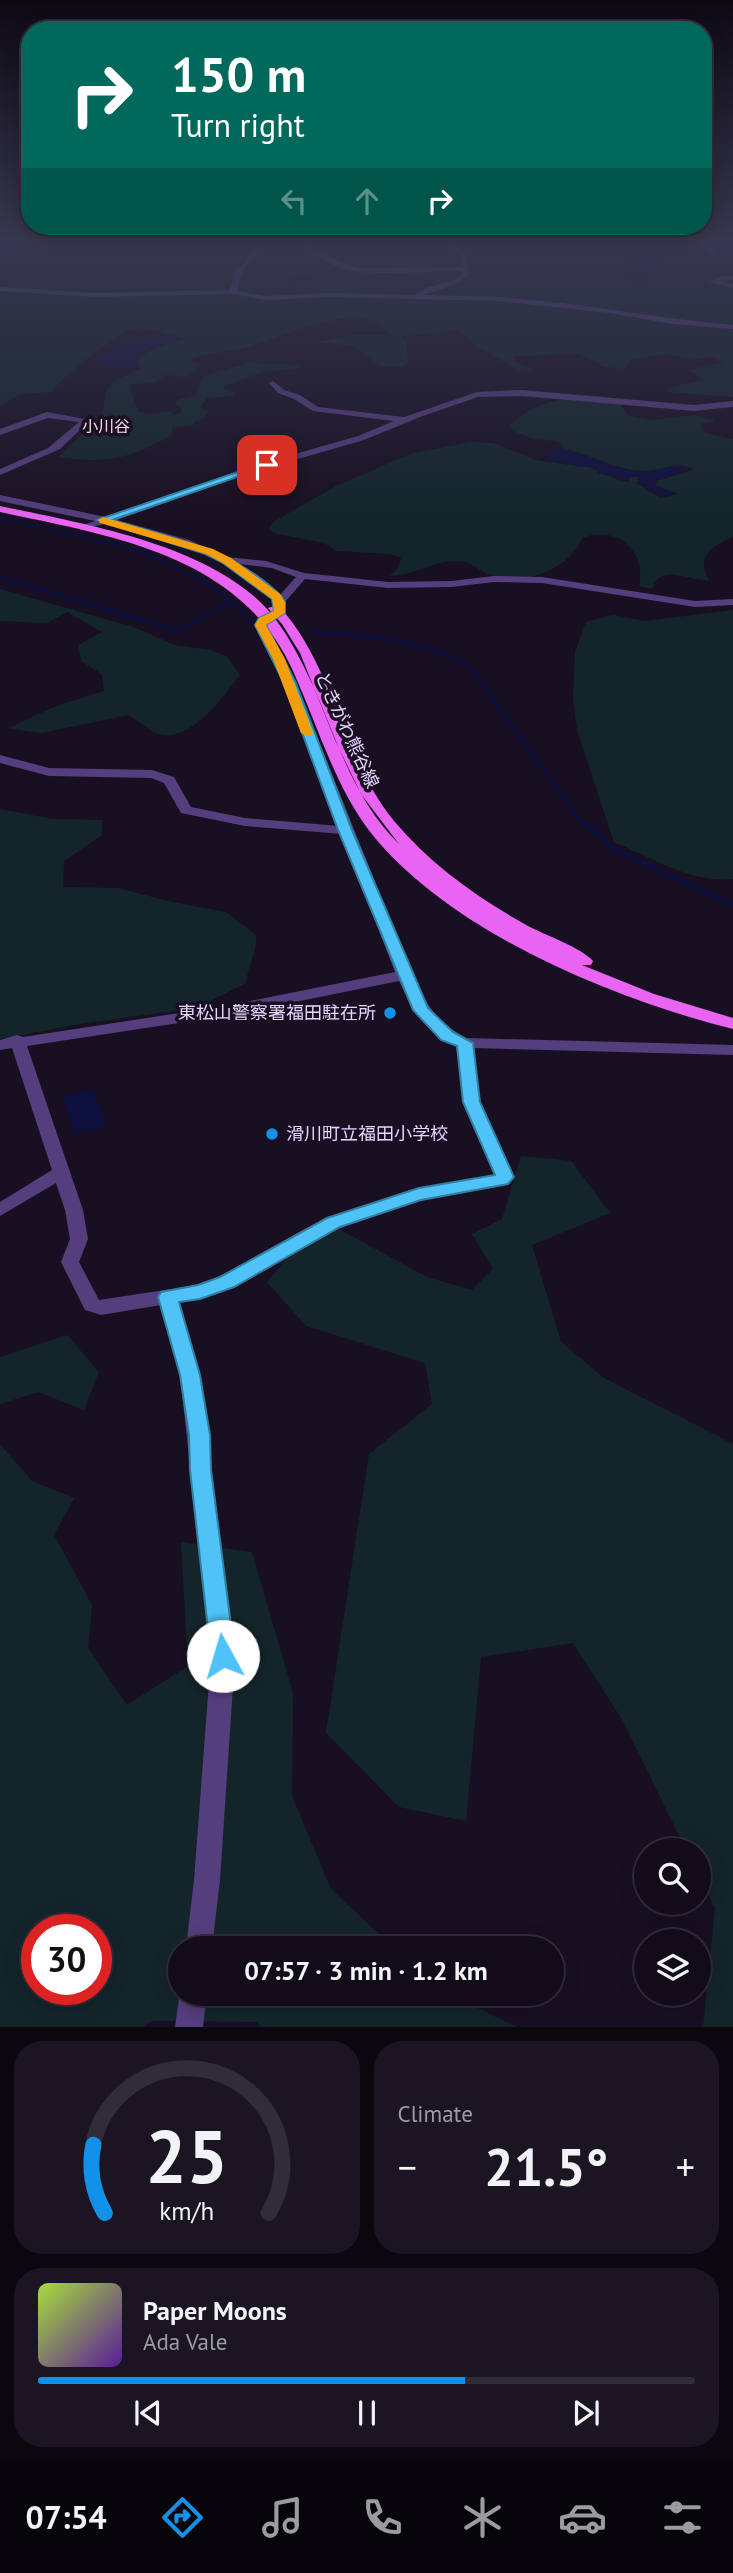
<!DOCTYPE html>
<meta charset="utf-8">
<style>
body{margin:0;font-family:"PT Sans","Noto Sans JP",sans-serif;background:#1b1523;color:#f1f3f6;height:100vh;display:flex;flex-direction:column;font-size:26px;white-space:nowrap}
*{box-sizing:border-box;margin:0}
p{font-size:23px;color:#9c9ba2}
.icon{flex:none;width:38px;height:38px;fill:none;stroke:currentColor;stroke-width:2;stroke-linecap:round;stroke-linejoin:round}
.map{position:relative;height:2027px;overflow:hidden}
.details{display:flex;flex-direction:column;gap:14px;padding:14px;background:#0a070e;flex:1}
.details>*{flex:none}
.banner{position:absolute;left:21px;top:21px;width:691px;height:214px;border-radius:28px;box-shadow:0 4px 18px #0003,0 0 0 2px #312c39;background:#00695c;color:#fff;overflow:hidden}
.fabs{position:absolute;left:634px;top:1838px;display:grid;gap:14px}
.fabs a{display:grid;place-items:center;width:77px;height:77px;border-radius:50%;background:#120c1a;box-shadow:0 4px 18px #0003,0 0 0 2px #312c39;font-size:35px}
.speed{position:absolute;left:21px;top:1914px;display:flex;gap:14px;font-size:35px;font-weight:700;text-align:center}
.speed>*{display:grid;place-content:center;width:91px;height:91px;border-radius:50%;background:#120c1a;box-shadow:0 4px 18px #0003,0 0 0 2px #312c39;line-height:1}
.speed .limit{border:10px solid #d22;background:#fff;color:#111}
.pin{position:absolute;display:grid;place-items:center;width:60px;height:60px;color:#fff;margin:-30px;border-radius:14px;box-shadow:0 4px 10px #0006}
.me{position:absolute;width:77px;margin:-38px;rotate:354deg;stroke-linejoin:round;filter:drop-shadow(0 0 5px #0008)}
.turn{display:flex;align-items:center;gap:24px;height:147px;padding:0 35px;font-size:32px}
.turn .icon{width:91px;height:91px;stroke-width:2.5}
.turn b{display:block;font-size:49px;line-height:60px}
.lanes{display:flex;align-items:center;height:66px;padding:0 35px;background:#0003;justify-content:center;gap:35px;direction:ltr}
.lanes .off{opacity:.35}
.big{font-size:52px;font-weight:800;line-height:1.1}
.details .widget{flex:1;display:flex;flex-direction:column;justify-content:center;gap:10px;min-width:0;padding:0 24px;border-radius:28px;background:#1b1523}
.details .dial{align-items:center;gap:0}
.dial svg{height:182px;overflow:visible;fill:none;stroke:#312c39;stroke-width:7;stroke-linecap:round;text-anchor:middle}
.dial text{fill:#f1f3f6;stroke:none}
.song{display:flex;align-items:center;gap:21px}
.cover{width:84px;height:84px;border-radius:10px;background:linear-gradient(135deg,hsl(80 70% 55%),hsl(270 70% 35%))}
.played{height:7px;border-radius:4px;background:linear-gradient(90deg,#1391e9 65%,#312c39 65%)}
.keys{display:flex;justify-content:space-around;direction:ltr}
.heat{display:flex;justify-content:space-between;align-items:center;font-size:38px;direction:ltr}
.details .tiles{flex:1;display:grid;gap:14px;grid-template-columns:1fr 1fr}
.widget:last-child{grid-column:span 2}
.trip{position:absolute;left:168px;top:1936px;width:396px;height:70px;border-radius:35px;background:#120c1a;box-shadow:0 4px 18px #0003,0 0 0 2px #312c39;font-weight:800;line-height:70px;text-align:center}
.menu{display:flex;height:112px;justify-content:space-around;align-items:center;background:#07050a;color:#9c9ba2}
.menu .icon{width:49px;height:49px}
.menu .on{color:#1391e9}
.menu b{font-size:32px;color:#f1f3f6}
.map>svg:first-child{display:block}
.green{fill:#13252b;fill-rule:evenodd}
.water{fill:#0e103d}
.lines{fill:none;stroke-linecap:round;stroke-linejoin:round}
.stream-far3{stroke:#0e103d;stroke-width:2}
.stream-far2{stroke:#0e103d;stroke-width:2.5}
.stream-far1{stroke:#0e103d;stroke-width:3.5}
.stream{stroke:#0e103d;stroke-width:4.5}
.minor{fill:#543e7d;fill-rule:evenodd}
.major{fill:#ea64f3;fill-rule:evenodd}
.route{fill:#4fc3f7;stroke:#337fa1;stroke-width:2}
.slow{fill:#f59e0b}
.poi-dot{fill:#1391e9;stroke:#181022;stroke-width:2.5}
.labels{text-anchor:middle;stroke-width:7;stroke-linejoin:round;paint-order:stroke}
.far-neighbourhood-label{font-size:16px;fill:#fcd6e2;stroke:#181022}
.street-label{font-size:18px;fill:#e5d4fc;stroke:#181022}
.poi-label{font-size:18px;fill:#e5d4fc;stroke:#181022;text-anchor:end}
</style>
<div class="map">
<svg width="733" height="2027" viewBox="0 0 733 2027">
<rect width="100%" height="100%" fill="#181022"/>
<!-- green -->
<path class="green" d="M0,239H733V397L668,392V388L703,380L688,370L723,362L710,356L694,360L666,354L630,360L625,369L604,367L579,354L512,356L517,363L532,368L530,372C509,370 493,352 473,346V342L457,330L400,337L406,341L408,362L403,367L381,366L352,346L319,342L351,335H389C365,294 282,338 248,347C230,352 212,353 194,357L190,362L202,364L186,377L165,375L154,383L132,384L130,386L138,411L150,414L171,411L172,415L181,413V408L175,405L177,400L195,396L203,376L248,363L301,365L296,369L263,372L224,386L223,389L236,393L232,396L207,398L200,407L208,411L204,419L195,421L193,425L172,428V435C129,459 107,464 58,457L102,415L106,392L114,381L140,369L138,361C152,344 169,347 186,338C172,336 146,326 133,329C120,331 59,379 52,392L20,394L0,406Z
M563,399L619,403L629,416L651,420L696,415L714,420L713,422L701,424L703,432L733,439V536C712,547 695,555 709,580C691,583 660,561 652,589L639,586C647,550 617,525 582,538C571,568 525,586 494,577C484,574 474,564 465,562C440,556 415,576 390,576L399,567L401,558L391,554L337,551L324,543L274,533L269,529L273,522L336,486L410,454L471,442L493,443L536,460L569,465L580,463L618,480L629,482V477H639L636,483L661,498L679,494L655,485L660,480L694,470C679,460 663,470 646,471C621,472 590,454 565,449L558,441L533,439L513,431L510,426C523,411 544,402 563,399Z
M0,589L133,627L175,645L210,650L226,656L240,675C223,696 195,738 163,735C153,734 139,721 129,715L41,733L9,728L56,706L104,691L102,674L82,662L78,645L102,632L67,612L47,623L0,621Z
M733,610V879C691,883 652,858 614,842L577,730L573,697L575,652L586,622L613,615L645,621Z
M0,809L52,819L102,820V835L64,861L63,887L118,888L172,902L226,912L256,935C257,953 248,965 246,983L196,1008L80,1024L0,1039Z
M521,1156L571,1161L610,1213L532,1245L561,1342L604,1378L733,1444V2027H703L715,1908L698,1875V1850H686L623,1721L573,1643L481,1657L466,1821L399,1807L326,1733L369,1454L432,1404L425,1363L306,1326L267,1282L293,1250L339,1229L427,1277L472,1290L493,1269L472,1234L502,1219Z
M67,1335L99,1372L84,1410L38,1392L0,1404V1357Z
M0,1444L32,1481L74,1498L54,1535L92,1605L88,1648L127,1705L188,1666L181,1542L252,1552L293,1693L292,1796L331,1889L394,1948H180V1993H446L517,2027H261L257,2022L152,2021L142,2027H0ZM37,1930H96V1990H37Z"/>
<!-- water -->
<path class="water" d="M517,239H693L706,253C683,251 664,260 648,276L650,281L647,288L637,284L640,282L622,279L623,273L645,270H616L619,264L627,260L616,252L595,246Z
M169,336L186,338C167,345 150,344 136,361L138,369L93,361C109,347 148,338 169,336Z
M561,448C587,455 619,472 646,471C660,471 675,463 688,470L654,481L655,488L675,493L667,497L639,483L640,477L628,476L627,480L597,473L599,469C591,466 583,468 576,466C565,463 555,461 543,459Z
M93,1089L107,1127L75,1134L62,1096Z"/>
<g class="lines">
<!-- stream-far3 -->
<path class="stream-far3" d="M321,253L324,250L321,243L326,239
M284,282L328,274L337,268L317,256"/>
<!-- stream-far2 -->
<path class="stream-far2" d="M0,517L139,551L203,581
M0,577L13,581"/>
<!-- stream-far1 -->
<path class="stream-far1" d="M7,579L178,631L230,602
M200,579L232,602L257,627
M314,632C369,636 420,639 469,666L578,818L585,824"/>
<!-- stream -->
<path class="stream" d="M583,822L616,850L733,905"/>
<!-- minor -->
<path class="minor" d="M259,239H266L241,274L237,291L265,296L329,293L414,295L426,288L457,279L461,275V271C434,271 362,277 340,268C328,263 318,256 306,252L304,249L306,246L268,243L309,242L311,239H318L311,250C328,255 343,265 361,268L461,267V256L442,239H449L467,255L468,276L456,284L423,295C448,296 473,295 498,297C577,302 654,318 733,325V329L673,324L609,313L499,301L329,297L265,300L232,294L95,297L0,291V287L95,293L230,290L235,273L244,264Z
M504,239L524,243L544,239C531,250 517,248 504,239Z
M694,239H701L718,254L713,255Z
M723,276H733V280L721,281L733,284V288L709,282Z
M273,381L284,390L300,395L318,407L404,417L477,392L522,390L694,405L733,401V407L694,411L522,396L478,397L420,417L364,440L256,471L117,520L189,540L227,557L266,561L304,573L388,582L451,581L494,576L542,577L695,601L733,599V605L695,607L542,583L494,582L451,587L388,588L305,579L285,602L283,615L266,625L295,681L412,975C425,1003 438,1024 467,1038L733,1045V1055L473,1048L480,1102L514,1177L507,1184L501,1186C446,1195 390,1204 340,1228C285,1253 240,1292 179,1302L200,1375L235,1656L220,1880L212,1948H186L194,1880L211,1656L180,1375L161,1305L101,1315L85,1310L61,1262L70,1239L65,1210L56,1183L0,1216V1202L52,1170L12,1048L0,1050V1040L17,1035L23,1037L225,1006L395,972L342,834L245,826L181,813L164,783L151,778L49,776L0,763V755L49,768L152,770L174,777L191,807L245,818L339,826L283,681L254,625L259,618L274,611L275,602L272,599L223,563L181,545L107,523L80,530V526L95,521L0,501V495L106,517L250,467L358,436L394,421L313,411L294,399L278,393L269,383ZM239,564L272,568L296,577L280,595ZM399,981C412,1009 427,1031 456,1046L464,1102L495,1175L419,1188L328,1219L220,1277L198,1285L99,1300L79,1262L88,1239L83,1210L27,1046L225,1016Z
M47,412L90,420L60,449L0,475V469L48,448L79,422L48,418L0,435V429Z
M180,1991V1993H207L203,2027H175Z"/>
<!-- major -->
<path class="major" d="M0,506C84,524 216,545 273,616C291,639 303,664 315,690C338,744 356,802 399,844L361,794L335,740L300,653L282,624L268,608L278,605C335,667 341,756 394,821C431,865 478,898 528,926C545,935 582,948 593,961L591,965H582L654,994L733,1018V1029C613,999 450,932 371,833C334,785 318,726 293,671C241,555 112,536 0,512Z"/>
</g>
<!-- sky -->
<linearGradient id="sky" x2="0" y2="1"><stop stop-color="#0d0913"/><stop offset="0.46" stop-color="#37374f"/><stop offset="1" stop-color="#37374f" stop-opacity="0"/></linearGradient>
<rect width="733" height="523" fill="url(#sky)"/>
<!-- route -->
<path class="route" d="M264,463L272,465L112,520C173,538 236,550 282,597L285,602V613L266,625L295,681L352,830L428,1008L453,1032L473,1043L480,1102L514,1177L508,1184L421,1200L340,1227L234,1287L200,1299L179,1302L200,1375L210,1435L211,1470L235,1656L231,1663L223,1666L214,1663L211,1656L190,1470L189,1435L180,1375L158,1297L161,1292L198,1285L220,1277L327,1218L419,1188L495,1175L463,1102L457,1046L441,1040L413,1010L338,830L283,681L255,625L259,618L274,611L272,599L223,563L206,554L97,520Z"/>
<!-- slow -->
<path class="slow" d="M103,517L213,549L231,558L280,594L285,602V613L266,625L285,659L313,733L312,735L307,736L301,733L273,659L255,625L259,618L274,611L272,599L223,563L206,554L100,523L98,520Z"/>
<!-- markers -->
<g class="poi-dot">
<circle cx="390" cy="1013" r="7"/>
<circle cx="272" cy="1134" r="7"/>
</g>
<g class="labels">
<!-- far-neighbourhood labels -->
<g class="far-neighbourhood-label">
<text x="106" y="432">小川谷</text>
</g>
<!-- street labels -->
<g class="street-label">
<text transform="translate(347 730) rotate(65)" y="6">ときがわ熊谷線</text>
</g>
<!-- poi labels -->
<g class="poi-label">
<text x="376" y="1019">東松山警察署福田駐在所</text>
<text x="286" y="1140" text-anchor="start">滑川町立福田小学校</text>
</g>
</g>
</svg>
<div class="fabs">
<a><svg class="icon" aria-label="search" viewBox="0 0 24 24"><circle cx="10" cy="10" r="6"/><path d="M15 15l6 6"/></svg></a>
<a><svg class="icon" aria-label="layers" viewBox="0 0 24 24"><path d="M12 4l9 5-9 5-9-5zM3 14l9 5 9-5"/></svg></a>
</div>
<div class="speed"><div class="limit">30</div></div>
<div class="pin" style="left:267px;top:465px;background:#d93025"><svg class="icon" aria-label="arrive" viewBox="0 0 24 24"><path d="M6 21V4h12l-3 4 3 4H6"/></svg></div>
<svg class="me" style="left:223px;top:1656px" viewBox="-20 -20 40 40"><circle r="19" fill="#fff"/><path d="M0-13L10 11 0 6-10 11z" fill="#4fc3f7"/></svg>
<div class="trip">07:57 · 3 min · 1.2 km</div>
<div class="banner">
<div class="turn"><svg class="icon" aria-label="right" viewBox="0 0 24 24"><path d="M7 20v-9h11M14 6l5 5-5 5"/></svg><div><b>150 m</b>Turn right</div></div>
<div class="lanes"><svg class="icon off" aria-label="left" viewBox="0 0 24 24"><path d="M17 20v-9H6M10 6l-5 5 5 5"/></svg><svg class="icon off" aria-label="ahead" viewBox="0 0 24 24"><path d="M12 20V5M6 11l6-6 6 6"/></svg><svg class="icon" aria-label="right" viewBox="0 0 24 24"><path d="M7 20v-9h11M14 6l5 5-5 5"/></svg></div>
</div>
</div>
<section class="details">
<div class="tiles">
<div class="widget dial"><svg viewBox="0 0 100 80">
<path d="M14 69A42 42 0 1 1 86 69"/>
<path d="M14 69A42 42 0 0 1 9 39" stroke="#1391e9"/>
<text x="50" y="56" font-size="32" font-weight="700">25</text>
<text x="50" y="72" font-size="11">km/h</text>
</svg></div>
<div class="widget"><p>Climate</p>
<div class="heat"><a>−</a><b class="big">21.5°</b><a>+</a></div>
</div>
<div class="widget">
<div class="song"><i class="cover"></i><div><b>Paper Moons</b><p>Ada Vale</p></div></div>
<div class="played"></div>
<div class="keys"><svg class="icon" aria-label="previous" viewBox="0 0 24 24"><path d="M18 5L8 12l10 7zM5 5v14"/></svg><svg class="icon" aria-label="pause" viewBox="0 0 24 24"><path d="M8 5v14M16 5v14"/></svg><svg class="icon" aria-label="next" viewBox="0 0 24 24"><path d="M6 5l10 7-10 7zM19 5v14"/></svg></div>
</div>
</div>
</section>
<nav class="menu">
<b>07:54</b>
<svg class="icon on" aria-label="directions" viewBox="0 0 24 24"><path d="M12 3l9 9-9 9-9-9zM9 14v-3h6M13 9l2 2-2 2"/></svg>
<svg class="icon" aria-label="music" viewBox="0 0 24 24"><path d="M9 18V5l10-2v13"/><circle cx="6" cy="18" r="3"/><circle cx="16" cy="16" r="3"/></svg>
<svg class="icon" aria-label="phone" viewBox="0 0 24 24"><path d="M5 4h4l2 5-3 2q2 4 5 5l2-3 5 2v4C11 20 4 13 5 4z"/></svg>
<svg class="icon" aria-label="climate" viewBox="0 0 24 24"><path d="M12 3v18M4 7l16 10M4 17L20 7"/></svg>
<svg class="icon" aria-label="car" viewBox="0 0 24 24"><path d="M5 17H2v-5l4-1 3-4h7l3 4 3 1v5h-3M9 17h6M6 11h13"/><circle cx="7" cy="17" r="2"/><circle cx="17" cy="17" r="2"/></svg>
<svg class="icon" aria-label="filters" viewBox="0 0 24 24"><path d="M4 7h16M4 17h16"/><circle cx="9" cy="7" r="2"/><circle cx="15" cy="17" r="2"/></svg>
</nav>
